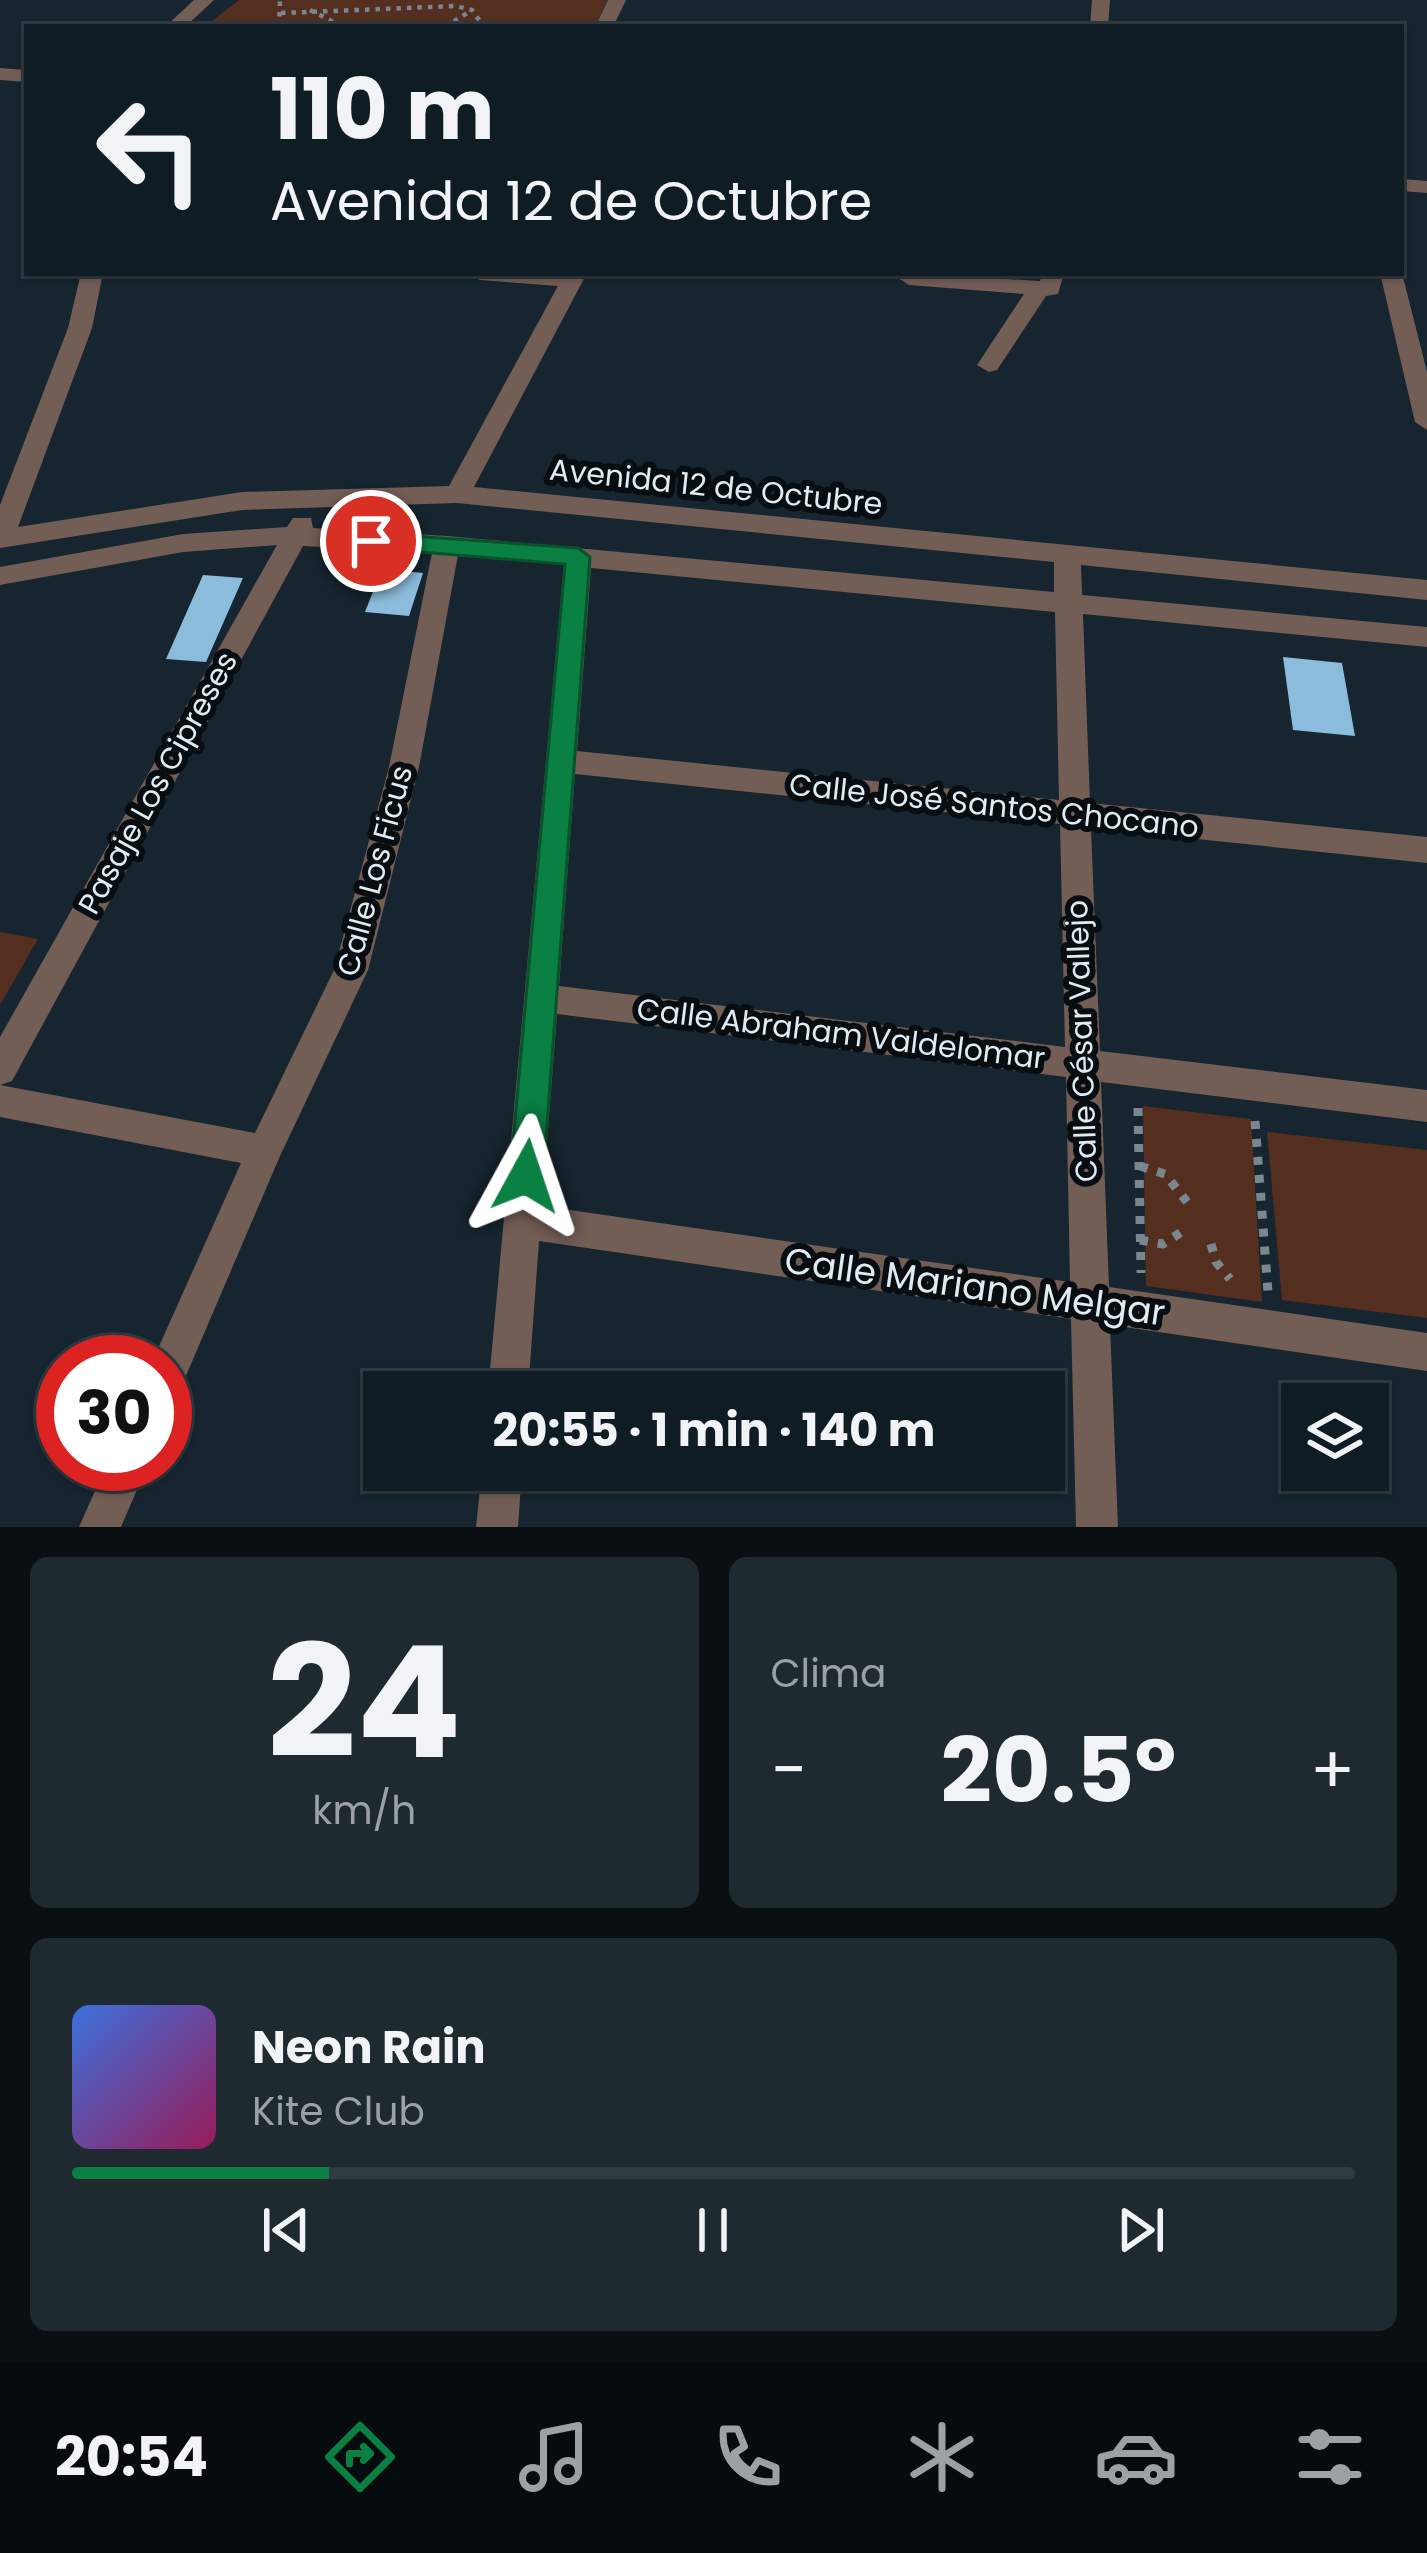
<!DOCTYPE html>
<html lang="es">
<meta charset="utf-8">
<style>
body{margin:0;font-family:Poppins,sans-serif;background:#1e2930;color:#f1f3f6;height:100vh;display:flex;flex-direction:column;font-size:45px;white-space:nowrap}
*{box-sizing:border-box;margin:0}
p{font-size:39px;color:#9ca1a6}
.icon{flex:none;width:66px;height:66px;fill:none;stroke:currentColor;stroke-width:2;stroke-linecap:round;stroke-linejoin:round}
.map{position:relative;height:1527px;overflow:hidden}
.drawer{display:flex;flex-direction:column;gap:30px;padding:30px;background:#090f13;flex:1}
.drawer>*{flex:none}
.banner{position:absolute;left:24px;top:24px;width:1380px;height:252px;border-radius:0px;box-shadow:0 3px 9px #0004,0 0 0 3px #303a41;background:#101c23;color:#f1f3f6;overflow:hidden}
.controls{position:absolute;left:1281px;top:1383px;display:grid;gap:24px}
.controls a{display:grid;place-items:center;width:108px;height:108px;border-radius:0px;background:#101c23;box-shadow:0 3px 9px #0004,0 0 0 3px #303a41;font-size:60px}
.speed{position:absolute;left:36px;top:1335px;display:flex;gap:24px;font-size:60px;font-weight:700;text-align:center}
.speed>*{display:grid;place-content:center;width:156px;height:156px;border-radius:50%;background:#101c23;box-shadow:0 3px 9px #0004,0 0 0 3px #303a41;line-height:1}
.speed .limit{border:18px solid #d22;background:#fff;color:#111}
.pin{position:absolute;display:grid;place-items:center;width:102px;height:102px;color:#fff;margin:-51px;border:6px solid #fff;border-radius:50%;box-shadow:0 3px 12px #0007}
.me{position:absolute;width:132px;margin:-66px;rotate:5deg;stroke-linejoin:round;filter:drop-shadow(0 0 9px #0008)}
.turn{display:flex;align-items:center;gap:42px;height:252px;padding:0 48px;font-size:54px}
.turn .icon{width:156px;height:156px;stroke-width:2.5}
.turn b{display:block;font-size:84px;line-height:102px}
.big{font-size:90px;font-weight:700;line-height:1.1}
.drawer .tile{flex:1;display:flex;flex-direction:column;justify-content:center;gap:18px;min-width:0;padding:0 42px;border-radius:18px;background:#1e2930}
.drawer .dial{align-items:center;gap:0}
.dial b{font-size:156px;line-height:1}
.song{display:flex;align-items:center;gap:36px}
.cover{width:144px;height:144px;border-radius:18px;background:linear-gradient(135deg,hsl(220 70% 55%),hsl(330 70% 35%))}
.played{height:12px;border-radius:6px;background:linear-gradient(90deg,#0b8043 20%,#303a41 20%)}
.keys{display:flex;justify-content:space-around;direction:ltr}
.heat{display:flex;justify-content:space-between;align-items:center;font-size:66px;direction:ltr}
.drawer .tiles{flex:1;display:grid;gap:30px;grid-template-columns:1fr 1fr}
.tile:last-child{grid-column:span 2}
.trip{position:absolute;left:363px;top:1371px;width:702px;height:120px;border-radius:0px;background:#101c23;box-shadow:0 3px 9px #0004,0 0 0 3px #303a41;font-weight:700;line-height:120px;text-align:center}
.tab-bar{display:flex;height:192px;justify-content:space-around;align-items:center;background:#060b0e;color:#9ca1a6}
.tab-bar .icon{width:84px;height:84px}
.tab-bar .current{color:#0b8043}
.tab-bar b{font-size:54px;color:#f1f3f6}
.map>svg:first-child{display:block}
.green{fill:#542e1f}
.building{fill:#8cbcdc}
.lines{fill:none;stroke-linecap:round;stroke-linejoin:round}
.path-far1{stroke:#7a878f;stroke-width:4.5;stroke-dasharray:4.5 6;stroke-linecap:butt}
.path{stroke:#7a878f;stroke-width:9;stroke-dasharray:8 10;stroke-linecap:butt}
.minor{fill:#735e56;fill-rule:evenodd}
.route{fill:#0b8043;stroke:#07532c;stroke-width:3}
.labels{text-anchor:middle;stroke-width:12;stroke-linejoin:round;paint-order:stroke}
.street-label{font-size:30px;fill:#e1ebf2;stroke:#070d11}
.near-street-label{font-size:36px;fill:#e1ebf2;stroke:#070d11}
</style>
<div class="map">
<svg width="1427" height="1527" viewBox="0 0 1427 1527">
<rect width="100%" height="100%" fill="#16252f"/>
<!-- green -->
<path class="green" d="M239,0H607L595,27H204Z
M0,932L38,939L0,1005Z
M1143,1106L1251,1119L1262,1302L1146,1286Z
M1267,1132L1427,1150V1318L1282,1300Z"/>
<!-- building -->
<path class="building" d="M382,569L423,573L409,616L365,612Z
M203,575L243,578L206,662L166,659Z
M1283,657L1342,663L1355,736L1293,730Z"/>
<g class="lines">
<!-- path-far1 -->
<path class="path-far1" d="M310,10L343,27
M281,13L456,6L472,10L484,27
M279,27L280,0
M445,27L472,10"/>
<!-- path -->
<path class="path" d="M1138,1108L1141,1273
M1255,1121L1268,1292
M1140,1166L1165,1174L1191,1207
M1140,1240L1163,1244L1183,1231
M1211,1244L1216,1262L1230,1279"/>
<!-- minor -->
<path class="minor" d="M194,0H214L185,27H165Z
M608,0H626L613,27H595Z
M1092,0H1110L1108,27H1090Z
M0,68L27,70V82L0,80Z
M1401,179L1427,181V193L1401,191Z
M81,273H103L92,328L18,527L242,492L449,486L558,286L480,280L469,273H587L474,487L1427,580V600L1081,565L1082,595L1427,627V647L1083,614L1090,803L1427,837V863L1091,828L1100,1051L1427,1090V1122L1101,1082L1109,1287L1427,1333V1371L1110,1325L1118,1527H1076L1071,1319L539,1241L528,1392H488L564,565L458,555L419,767L368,970L280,1156L179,1392L165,1398V1362H152L241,1163L0,1117V1037L277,545L183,552L0,585V567L183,534L287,527L293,518H311L313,528L447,536L1054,592V562L457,503L242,510L0,548V505L68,328ZM303,546L432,553L389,767L334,970L255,1133L0,1085L12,1081ZM591,568L1055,612L1059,800L577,751ZM575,774L1060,824L1065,1047L559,986ZM557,1014L1066,1077L1070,1282L542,1206Z
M902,273L1040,281L1042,273H1064L1058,294L1046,296L997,370L989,372L977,365L1024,294L909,285L898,278Z
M1380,273H1402L1427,372V430L1415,422Z
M107,1464H148L121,1527H79Z
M482,1470H522L518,1527H476Z"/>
</g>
<!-- route -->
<path class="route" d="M371,533L578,548L590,557L543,1176L538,1187L526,1192L515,1187L510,1176L565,564L362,547V535Z"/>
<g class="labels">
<!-- street labels -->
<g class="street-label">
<text transform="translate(716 487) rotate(6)" y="10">Avenida 12 de Octubre</text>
<text transform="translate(158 783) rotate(-61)" y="10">Pasaje Los Cipreses</text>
<text transform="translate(994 806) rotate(6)" y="10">Calle José Santos Chocano</text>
<text transform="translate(375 871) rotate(-75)" y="10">Calle Los Ficus</text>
<text transform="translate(841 1034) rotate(7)" y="10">Calle Abraham Valdelomar</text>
<text transform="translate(1082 1041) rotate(-92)" y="10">Calle César Vallejo</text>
</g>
<!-- near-street labels -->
<g class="near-street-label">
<text transform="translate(975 1286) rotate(8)" y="13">Calle Mariano Melgar</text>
</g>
</g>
</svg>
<div class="controls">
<a><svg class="icon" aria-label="layers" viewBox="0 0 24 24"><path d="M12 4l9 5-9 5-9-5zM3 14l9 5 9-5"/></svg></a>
</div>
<div class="speed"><div class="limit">30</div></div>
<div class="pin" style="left:371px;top:541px;background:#d93025"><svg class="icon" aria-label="arrive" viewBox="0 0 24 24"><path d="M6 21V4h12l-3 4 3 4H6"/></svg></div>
<svg class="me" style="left:526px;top:1176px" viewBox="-20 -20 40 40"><path d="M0-17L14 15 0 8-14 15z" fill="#0b8043" stroke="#fff" stroke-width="4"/></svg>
<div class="trip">20:55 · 1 min · 140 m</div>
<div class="banner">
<div class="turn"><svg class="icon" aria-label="left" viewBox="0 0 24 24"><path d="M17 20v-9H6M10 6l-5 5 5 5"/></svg><div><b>110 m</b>Avenida 12 de Octubre</div></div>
</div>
</div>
<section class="drawer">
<div class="tiles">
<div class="tile dial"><b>24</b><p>km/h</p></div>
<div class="tile"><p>Clima</p>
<div class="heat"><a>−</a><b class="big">20.5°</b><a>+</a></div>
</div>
<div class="tile">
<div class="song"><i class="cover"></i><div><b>Neon Rain</b><p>Kite Club</p></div></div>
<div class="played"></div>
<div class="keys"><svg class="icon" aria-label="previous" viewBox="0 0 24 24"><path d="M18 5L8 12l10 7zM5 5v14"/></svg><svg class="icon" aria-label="pause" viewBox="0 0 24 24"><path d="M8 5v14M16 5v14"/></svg><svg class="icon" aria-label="next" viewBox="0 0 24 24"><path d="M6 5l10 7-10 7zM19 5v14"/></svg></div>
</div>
</div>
</section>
<nav class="tab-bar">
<b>20:54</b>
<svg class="icon current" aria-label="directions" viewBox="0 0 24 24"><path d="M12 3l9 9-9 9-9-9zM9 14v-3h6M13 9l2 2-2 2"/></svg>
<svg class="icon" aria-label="music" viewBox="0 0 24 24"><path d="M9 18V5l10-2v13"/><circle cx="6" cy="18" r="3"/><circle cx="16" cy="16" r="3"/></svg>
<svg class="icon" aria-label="phone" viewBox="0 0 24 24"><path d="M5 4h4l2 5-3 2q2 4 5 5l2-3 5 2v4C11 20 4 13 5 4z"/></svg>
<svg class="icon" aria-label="climate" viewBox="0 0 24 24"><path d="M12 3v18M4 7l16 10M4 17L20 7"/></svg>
<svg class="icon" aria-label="car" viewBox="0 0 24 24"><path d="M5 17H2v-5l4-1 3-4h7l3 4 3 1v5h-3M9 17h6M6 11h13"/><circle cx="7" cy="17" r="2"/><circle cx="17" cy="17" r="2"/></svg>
<svg class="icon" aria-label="filters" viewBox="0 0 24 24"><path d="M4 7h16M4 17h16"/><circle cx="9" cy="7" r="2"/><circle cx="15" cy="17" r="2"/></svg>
</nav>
